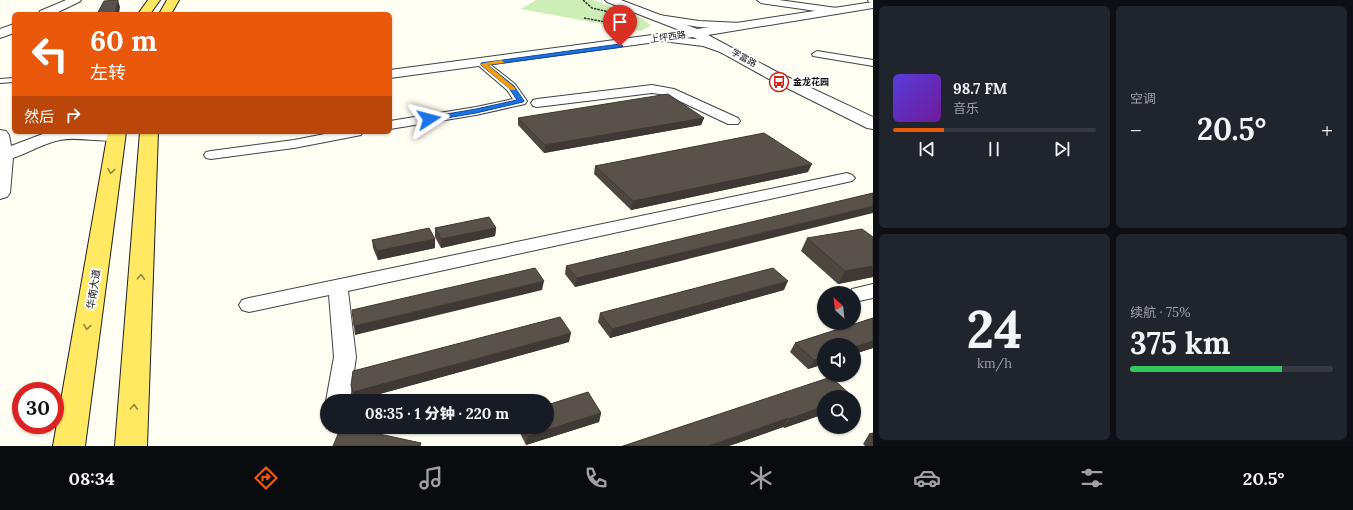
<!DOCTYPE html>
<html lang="zh">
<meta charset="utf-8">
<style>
body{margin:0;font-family:Lora,"Noto Sans SC",serif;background:#20242c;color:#f1f3f6;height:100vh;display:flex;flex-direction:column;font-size:15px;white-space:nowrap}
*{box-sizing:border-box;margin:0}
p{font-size:13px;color:#9ea1a6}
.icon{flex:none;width:22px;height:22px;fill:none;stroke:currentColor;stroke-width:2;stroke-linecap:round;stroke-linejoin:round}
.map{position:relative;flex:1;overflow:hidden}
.drawer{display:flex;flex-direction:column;gap:6px;padding:6px;background:#0d0f14;width:480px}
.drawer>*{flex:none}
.top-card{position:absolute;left:12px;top:12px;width:380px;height:122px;border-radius:6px;box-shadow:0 1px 3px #0004;background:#ea580c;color:#fff;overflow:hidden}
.needle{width:26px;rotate:333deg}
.tools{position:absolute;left:817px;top:286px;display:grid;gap:8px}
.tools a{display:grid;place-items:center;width:44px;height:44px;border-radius:50%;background:#171b24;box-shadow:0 1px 3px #0004;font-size:20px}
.speed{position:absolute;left:12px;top:382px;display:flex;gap:8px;font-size:20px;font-weight:700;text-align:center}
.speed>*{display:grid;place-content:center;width:52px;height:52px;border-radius:50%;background:#171b24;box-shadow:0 1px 3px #0004;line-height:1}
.speed .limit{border:6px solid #d22;background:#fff;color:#111}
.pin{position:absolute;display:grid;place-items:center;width:34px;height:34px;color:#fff;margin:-41px -17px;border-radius:50% 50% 50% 0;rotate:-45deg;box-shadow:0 0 4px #0007}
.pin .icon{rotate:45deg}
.me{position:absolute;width:44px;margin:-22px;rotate:81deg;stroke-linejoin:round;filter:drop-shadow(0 0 3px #0008)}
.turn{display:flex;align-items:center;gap:14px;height:84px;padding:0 12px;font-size:18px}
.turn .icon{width:52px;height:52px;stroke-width:2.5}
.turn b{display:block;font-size:28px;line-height:34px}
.then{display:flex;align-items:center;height:38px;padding:0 12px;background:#0003;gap:8px;font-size:15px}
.big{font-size:30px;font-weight:800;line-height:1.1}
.drawer .widget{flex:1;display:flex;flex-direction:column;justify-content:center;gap:6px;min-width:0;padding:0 14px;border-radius:6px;background:#20242c}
.drawer .dial{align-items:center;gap:0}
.dial b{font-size:52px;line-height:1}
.song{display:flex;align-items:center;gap:12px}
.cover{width:48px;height:48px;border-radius:6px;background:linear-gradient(135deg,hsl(250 70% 55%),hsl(280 70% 35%))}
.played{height:4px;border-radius:2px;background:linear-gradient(90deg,#ea580c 25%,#363941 25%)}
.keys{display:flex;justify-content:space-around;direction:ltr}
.heat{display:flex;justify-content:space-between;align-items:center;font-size:22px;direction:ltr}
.charge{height:6px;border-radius:3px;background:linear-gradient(90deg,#34c759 75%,#363941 0)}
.drawer .tiles{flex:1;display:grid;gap:6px;grid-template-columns:repeat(2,1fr)}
.trip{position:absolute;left:320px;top:394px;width:234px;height:40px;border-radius:20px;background:#171b24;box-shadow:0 1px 3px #0004;font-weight:800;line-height:40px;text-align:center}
.dock{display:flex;height:64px;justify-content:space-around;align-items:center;background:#090b0e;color:#9ea1a6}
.dock .icon{width:28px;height:28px}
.dock .selected{color:#ea580c}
.dock b{font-size:18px;color:#f1f3f6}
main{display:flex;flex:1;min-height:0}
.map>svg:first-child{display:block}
.green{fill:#ceeeb7}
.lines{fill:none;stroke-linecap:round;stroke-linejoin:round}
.service-casing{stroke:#424242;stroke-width:2}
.minor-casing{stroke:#424242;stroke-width:2}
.tertiary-casing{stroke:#424242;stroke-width:2}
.primary-casing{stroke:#202020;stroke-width:2}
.path{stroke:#313131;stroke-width:1.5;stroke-dasharray:2.5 1;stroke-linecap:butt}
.service{fill:#fff;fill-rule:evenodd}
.minor{fill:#fff;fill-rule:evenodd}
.tertiary{fill:#fff;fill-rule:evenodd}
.primary{fill:#ffe862;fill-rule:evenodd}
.wall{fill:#4d4740}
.shaded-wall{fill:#3e3934}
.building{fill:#59524b;stroke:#3e3934}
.oneway{stroke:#93863d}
.route{fill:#1a73e8;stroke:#114b97}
.slow{fill:#f59e0b}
.labels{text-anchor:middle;stroke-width:4;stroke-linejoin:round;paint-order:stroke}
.far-street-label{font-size:9px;fill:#0f0f0f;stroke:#fff}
.far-poi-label{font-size:9px;font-weight:bold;fill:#0f0f0f;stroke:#fff;text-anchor:start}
.street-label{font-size:10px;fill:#0f0f0f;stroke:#fff}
</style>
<main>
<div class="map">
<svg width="873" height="446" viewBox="0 0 873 446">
<rect width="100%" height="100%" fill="#fffef2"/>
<!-- green -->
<path class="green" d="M536,0H593L642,18L651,26L640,31L521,9Z"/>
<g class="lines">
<!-- service casing -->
<g class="service-casing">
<path id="service" d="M14,78V82L0,83V79Z"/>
</g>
<!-- minor casing -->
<g class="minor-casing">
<path id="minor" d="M757,0H779L837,8L842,11L837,14L761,3Z
M868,0H873V3L869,2Z
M659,15L699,21L741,23L746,26L741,29L699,27L656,20L654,18Z
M666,36L705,40L730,49L731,51L726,54L703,46L662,41L661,39L662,37Z
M817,51L873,60V66L813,56L812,54Z
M483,61L487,62L515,84L527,101L525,104L476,115L390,129V121L476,107L513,99L507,90L479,66L477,64Z
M652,85L674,89L738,118L740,121L738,124H728L667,95L652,93L537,107L533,106L531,103L533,100L537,99Z
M335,132H363L361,135L356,136L294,148L211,159L206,158L204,155L206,152L211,151L294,140Z
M847,173L852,175L855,178L852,181L348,291L356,357L350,401H327V403L326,401L334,357L329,295L249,312L242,310L239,305L242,300L249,298Z
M873,284V298L859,301L854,299V293H850L852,289Z"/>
</g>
<!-- tertiary casing -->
<g class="tertiary-casing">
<path id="tertiary" d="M66,0H81L79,2L54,14H38L40,11Z
M605,0H621L697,29L873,2V8L708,35L777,72L873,117V129L867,128L767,78L693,37L390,78V70L682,31L607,2Z
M14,24V33L0,38V29Z
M0,130L6,131L9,135L11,146L48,132H123L125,135L122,139C102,144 80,136 60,140C44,143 28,153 13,158L10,193L7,197L0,199Z"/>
</g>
<!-- primary casing -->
<g class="primary-casing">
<path id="primary" d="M148,0H160L150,14H138Z
M167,0H179L171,14H159Z
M108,132H126L85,446H53Z
M140,132H158L147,446H115Z"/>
</g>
<!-- path -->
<path class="path" d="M583,0L592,8L609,12
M584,18L633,27"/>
<!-- service -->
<use href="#service" class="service"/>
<!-- minor -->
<use href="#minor" class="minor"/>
<!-- tertiary -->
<use href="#tertiary" class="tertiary"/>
<!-- primary -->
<use href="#primary" class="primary"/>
</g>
<!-- wall -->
<path class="wall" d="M518,118H704L701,125L544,153L518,125Z
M595,166L808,172L631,210L594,174Z
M435,228H496L495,236L441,248L435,237Z
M873,237V277L838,284L801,251L807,238Z
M435,239V248L378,260L373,248L372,240Z
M688,259L575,287L565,274L566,266Z
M784,290L610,338L598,322L600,313Z
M873,318V348L854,354V345H824V364L808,369L790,352L795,343Z
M569,342L354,401L352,395L351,385Z
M824,397V414L784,428L783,427L729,446Z
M601,413L599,422L526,445L517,427H547Z
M873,433V446H865L863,444L869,434Z"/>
<!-- shaded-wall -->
<path class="shaded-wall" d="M118,0L120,7L119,14H115Z
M704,118L701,125L544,153L545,145Z
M812,164L808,172L631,210L633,201Z
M873,206V213L575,287L577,278Z
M496,228L495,236L441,248V239Z
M435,239V248L378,260L377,251Z
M873,266V277L838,284L845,271Z
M544,281L542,290L355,335L354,326Z
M788,281L784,290L610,338L612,329Z
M571,333L569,342L354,401L353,392Z
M873,341V348L854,354V347Z
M824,357V364L808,369L814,360Z
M824,406V414L784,428L789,419Z
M601,413L599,422L526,445L528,436Z
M788,418L783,427L729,446H708Z"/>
<!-- building -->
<path class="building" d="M118,0L115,14H97L104,1Z
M668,94L704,118L545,145L518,118Z
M764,133L812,164L633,201L595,166Z
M873,193V206L577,278L566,266Z
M489,217L496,228L441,239L435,228Z
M429,228L435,239L377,251L372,240Z
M862,229L873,237V266L845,271L807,238Z
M535,268L544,281L354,326L352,310Z
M773,268L788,281L612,329L600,313Z
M560,317L571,333L353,392L351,385L353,371Z
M873,318V341L854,347V345H824V357L814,360L795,343Z
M831,377L852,396L850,397H824V406L789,419L788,418L708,446H623Z
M588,392L601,413L528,436L523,427H547V405Z
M341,427H347L421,443L420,446H333Z
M873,433V438L869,434Z"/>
<!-- one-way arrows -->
<defs><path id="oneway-chevron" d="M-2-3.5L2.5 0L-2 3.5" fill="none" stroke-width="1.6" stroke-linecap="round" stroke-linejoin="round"/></defs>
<g class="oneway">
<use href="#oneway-chevron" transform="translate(111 171) rotate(99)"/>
<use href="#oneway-chevron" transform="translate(141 277) rotate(-87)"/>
<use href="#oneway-chevron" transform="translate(87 327) rotate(99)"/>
<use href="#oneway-chevron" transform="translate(134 407) rotate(-87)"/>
</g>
<!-- route -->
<path class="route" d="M620,44L623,46L622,47L488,65L514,86L524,101L523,102L476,113L429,121L426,119L429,117L476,109L517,100L509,88L481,65V63Z"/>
<!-- slow -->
<path class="slow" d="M501,60L504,62L503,63L488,65L515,88V90H511L480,64Z"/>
<!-- icons -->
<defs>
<g id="bus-ring" transform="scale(1)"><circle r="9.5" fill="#fff" stroke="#cc231a" stroke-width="1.5"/><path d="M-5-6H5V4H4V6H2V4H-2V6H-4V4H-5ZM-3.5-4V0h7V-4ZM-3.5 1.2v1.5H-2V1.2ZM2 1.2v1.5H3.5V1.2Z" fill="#cc231a"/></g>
</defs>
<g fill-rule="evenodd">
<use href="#bus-ring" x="779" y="82"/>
</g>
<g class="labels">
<!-- far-street labels -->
<g class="far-street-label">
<text transform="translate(668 37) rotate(-8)" y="3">上坪西路</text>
<text transform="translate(744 58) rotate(30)" y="3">学富路</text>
</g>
<!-- far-poi labels -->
<g class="far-poi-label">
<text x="793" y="85">金龙花园</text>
</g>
<!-- street labels -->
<g class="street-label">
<text transform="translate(93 289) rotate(-81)" y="4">华南大道</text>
</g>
</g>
</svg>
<div class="tools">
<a><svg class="needle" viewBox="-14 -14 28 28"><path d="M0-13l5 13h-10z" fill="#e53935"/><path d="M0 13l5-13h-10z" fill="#9ea1a6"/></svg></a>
<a><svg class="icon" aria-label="sound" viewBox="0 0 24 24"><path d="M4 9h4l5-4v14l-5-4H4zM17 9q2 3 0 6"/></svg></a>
<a><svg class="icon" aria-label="search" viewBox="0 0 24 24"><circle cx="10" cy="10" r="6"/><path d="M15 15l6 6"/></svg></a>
</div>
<div class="speed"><div class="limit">30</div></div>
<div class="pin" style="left:620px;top:46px;background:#d93025"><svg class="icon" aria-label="arrive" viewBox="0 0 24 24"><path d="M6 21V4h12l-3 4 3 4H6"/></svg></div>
<svg class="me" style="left:429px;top:119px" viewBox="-20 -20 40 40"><path d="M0-17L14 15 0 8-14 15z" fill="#1a73e8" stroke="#fff" stroke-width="4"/></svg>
<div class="trip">08:35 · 1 分钟 · 220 m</div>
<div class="top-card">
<div class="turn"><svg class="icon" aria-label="left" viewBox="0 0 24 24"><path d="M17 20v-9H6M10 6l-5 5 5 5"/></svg><div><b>60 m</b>左转</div></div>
<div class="then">然后<svg class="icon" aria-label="right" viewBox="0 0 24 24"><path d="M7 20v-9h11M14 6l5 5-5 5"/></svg></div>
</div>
</div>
<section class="drawer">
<div class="tiles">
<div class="widget">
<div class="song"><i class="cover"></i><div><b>98.7 FM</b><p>音乐</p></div></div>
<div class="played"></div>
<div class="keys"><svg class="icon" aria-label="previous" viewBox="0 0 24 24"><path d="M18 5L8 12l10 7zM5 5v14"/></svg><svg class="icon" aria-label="pause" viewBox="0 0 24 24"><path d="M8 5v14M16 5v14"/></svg><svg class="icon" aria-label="next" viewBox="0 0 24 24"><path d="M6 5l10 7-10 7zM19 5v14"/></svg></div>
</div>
<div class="widget"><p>空调</p>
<div class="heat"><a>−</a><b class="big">20.5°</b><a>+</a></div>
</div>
<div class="widget dial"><b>24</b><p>km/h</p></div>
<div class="widget"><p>续航 · 75%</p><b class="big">375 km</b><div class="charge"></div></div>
</div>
</section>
</main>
<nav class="dock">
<b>08:34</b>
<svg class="icon selected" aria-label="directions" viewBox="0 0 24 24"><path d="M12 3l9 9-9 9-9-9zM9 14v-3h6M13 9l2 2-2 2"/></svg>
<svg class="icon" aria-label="music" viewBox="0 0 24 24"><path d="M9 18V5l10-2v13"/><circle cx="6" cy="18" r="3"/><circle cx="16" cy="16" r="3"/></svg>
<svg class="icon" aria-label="phone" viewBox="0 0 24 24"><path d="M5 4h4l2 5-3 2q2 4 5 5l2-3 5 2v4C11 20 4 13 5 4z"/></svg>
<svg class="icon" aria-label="climate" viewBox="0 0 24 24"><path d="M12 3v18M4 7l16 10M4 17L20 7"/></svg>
<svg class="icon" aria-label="car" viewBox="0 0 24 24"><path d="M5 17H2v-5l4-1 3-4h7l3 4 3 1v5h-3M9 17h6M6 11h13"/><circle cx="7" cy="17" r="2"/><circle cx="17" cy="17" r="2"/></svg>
<svg class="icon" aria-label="filters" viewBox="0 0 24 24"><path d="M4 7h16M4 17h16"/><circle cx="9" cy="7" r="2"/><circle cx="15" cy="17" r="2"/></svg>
<b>20.5°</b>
</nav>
